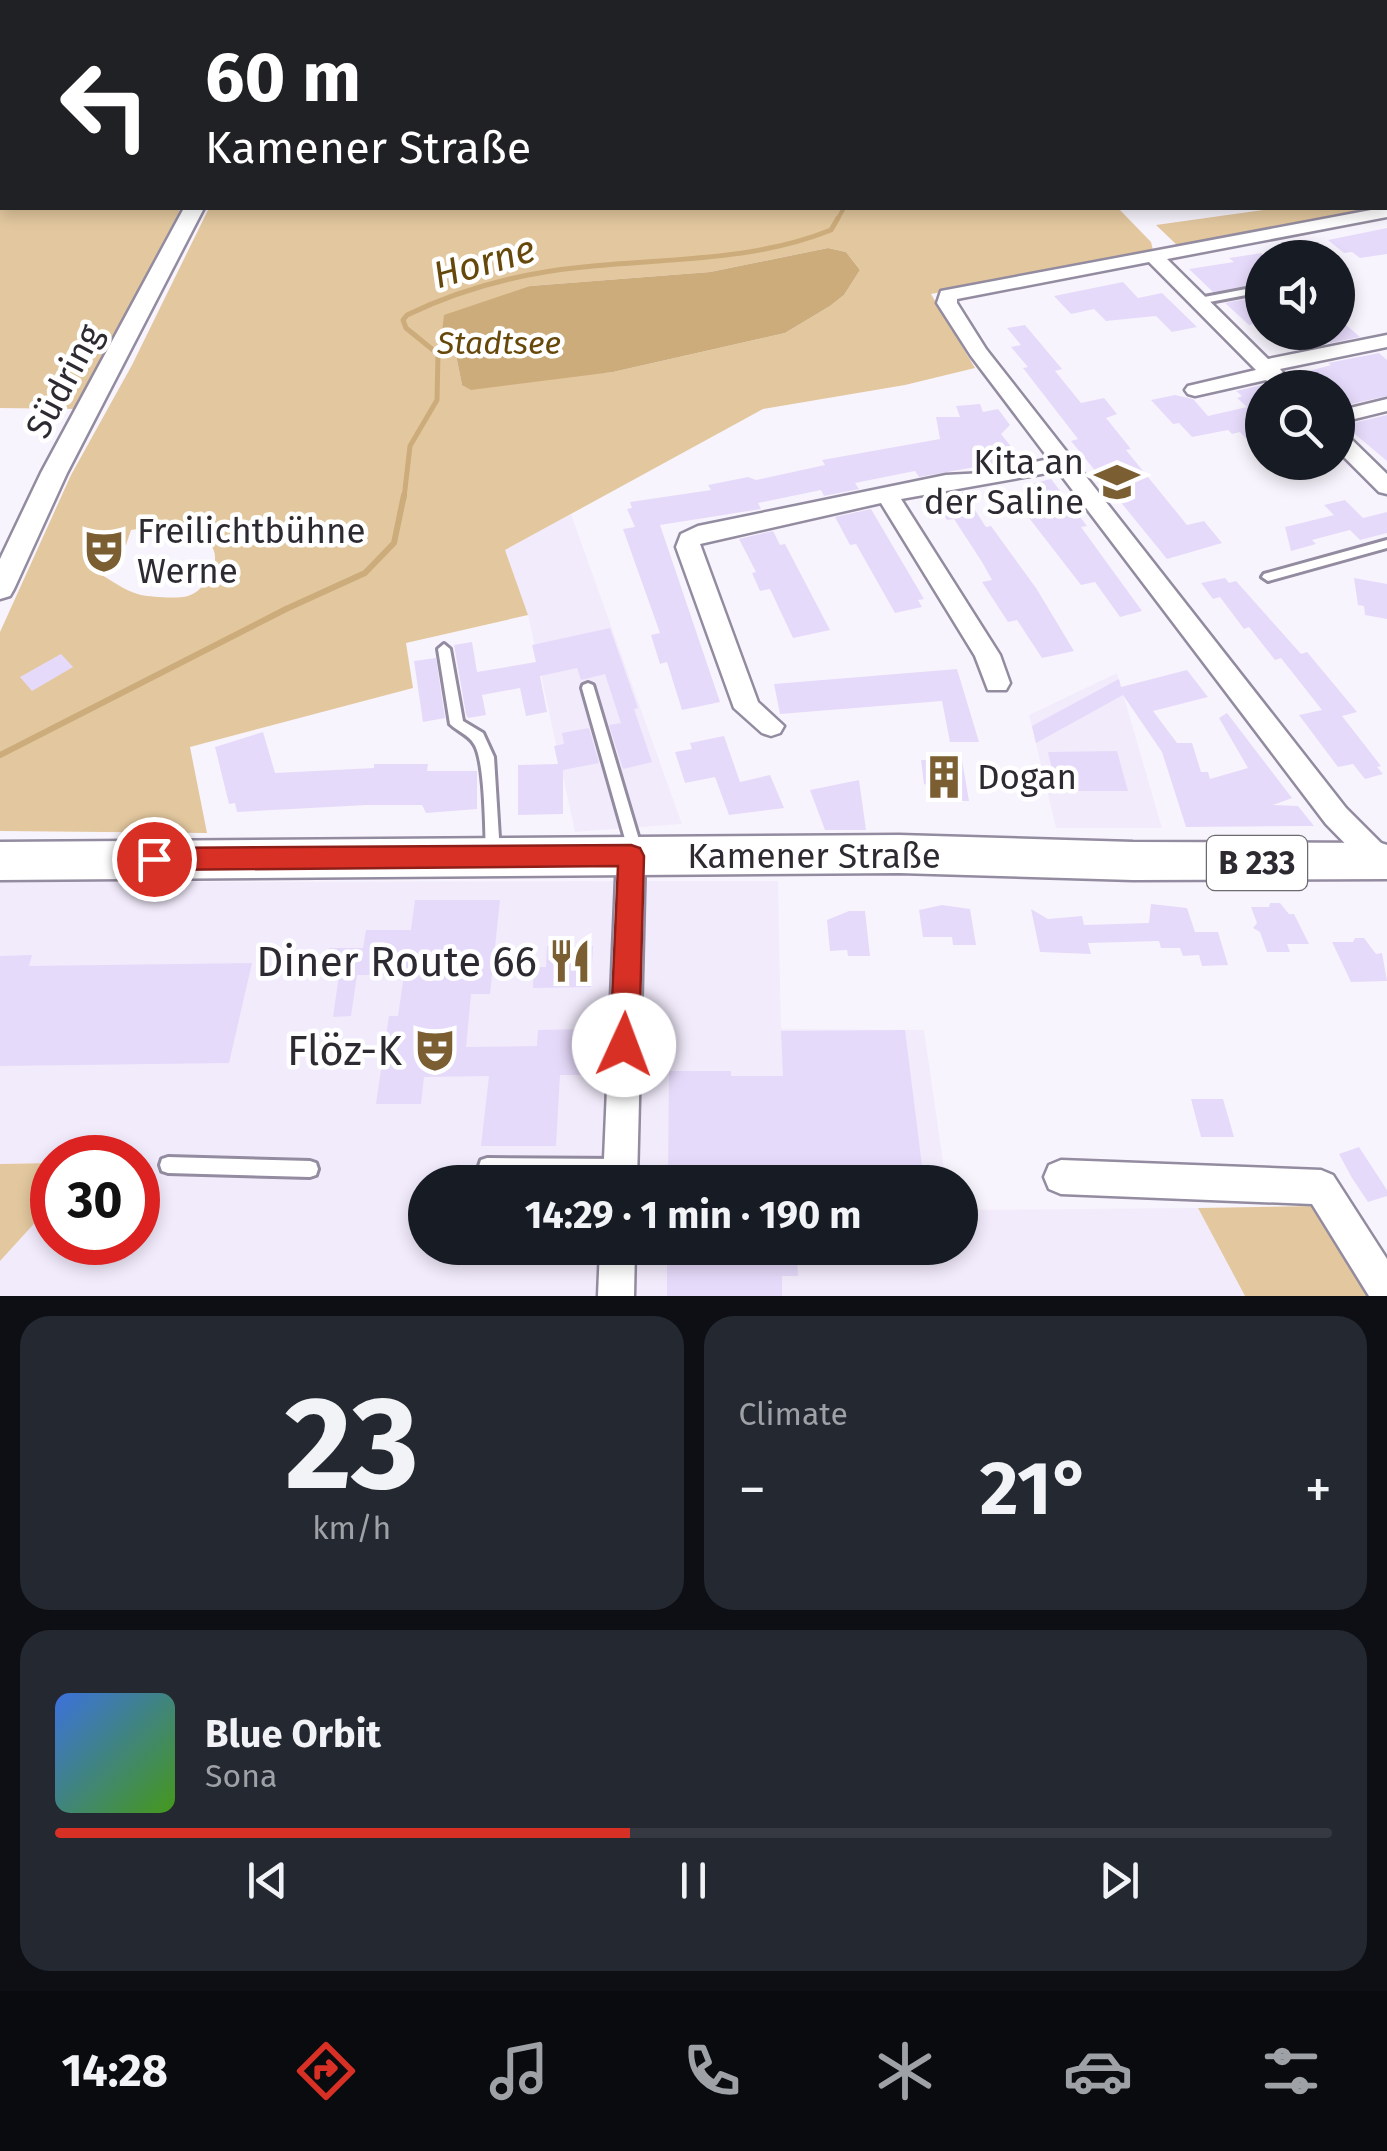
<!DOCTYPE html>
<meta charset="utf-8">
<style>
body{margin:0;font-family:"Fira Sans",sans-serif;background:#242831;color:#f1f3f6;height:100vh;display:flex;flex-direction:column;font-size:38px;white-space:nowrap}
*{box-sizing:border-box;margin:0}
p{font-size:32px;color:#9ea1a6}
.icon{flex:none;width:55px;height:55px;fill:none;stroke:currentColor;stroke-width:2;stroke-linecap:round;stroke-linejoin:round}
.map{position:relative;height:1296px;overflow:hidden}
.sheet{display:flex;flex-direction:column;gap:20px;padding:20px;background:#0d0f14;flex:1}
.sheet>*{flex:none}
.banner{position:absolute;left:0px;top:0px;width:1388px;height:210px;box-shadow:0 5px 15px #0003;background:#202124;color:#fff;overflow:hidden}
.buttons{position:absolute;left:1245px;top:240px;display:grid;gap:20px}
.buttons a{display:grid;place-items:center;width:110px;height:110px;border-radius:50%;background:#171b24;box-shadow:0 5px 15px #0003;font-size:50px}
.speed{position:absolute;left:30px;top:1135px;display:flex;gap:20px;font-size:50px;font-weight:700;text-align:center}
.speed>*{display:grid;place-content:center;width:130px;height:130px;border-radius:50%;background:#171b24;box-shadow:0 5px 15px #0003;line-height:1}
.speed .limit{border:15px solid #d22;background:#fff;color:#111}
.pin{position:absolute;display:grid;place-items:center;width:85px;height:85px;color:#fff;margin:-42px;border:5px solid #fff;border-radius:50%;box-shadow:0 2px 10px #0007}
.me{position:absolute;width:110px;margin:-55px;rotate:2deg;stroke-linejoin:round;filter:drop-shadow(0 0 8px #0008)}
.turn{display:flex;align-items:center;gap:35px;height:210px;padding:0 40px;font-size:45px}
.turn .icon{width:130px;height:130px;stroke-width:2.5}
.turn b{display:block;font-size:70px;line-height:85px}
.big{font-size:75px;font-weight:700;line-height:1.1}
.sheet .card{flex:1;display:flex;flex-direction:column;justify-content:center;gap:15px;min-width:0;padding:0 35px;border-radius:30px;background:#242831}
.sheet .dial{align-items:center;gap:0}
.dial b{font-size:130px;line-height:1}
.song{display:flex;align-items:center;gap:30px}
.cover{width:120px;height:120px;border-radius:15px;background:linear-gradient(135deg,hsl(220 70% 55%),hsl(100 70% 35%))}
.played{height:10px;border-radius:5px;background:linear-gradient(90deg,#d93025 45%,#363941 45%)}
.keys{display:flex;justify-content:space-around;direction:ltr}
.heat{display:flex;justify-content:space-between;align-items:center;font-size:55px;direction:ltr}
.sheet .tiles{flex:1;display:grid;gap:20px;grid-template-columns:1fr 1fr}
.card:last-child{grid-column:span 2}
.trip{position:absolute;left:408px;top:1165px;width:570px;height:100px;border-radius:50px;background:#171b24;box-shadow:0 5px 15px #0003;font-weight:700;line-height:100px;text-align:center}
.tab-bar{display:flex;height:160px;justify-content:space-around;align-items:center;background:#090b0e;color:#9ea1a6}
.tab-bar .icon{width:70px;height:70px}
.tab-bar .active{color:#d93025}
.tab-bar b{font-size:45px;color:#f1f3f6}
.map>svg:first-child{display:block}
.built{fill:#f2ebfc}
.green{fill:#e3c89f;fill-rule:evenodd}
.water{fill:#ccac7b}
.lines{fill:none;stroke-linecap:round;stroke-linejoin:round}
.stream-far2{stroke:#ccac7b;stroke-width:4}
.stream-far1{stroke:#ccac7b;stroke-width:5}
.stream{stroke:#ccac7b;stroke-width:6}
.building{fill:#e6dafa}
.service-casing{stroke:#938b9f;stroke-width:6}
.minor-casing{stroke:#938b9f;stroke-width:5}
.tertiary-casing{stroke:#938b9f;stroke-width:5}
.secondary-casing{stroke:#938b9f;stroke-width:5}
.primary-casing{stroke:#938b9f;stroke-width:5}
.service{fill:#fff;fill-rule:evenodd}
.minor{fill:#fff;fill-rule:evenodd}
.tertiary{fill:#fff;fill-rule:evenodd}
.secondary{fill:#fff;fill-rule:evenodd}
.primary{fill:#fff;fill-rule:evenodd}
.route{fill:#d93025;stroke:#8d1f18;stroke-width:2.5}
.labels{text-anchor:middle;stroke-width:9;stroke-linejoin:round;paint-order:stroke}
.far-water-label{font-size:32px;font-style:italic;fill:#67480b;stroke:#fff}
.shield{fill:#fff;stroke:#6c6a70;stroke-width:2.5}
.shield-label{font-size:32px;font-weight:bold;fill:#2d2a32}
.street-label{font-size:35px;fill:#2d2a32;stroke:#fff}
.poi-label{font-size:35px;fill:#2d2a32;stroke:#fff;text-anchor:start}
.water-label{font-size:38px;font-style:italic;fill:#67480b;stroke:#fff}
.near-poi-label{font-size:42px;fill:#2d2a32;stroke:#fff;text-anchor:end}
</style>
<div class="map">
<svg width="1387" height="1296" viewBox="0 0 1387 1296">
<rect width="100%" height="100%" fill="#f8f4fd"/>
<!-- built -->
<path class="built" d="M571,514L682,824L575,832L528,615L504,550Z
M1117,673L1162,828H1056L1029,715Z
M778,881L781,1029L924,1030L946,1182H425V1248H960V1210L1198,1208L1245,1296H0V1261L52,1197V1242H138V1158H52V1163L0,1164V882Z"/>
<!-- green -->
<path class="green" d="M0,88L2,208H181L76,409L0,408Z
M1385,203L1387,208L1179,247L1156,225L1277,208H1385Z
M209,208H1118L1151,242L1153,250L931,294L975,368L905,385L763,409L505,550L528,615L406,643L413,688L190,747L207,833L0,831V632L71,475L132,365ZM828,248L846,252L860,270L844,295L830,306L785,333L613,372L462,385L454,345L530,286L710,272ZM164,525C191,529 229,540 210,575C205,584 198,593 188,596C176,599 153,597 141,595C124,591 107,577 92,569L126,545L131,530Z
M52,1163V1204L0,1261V1164Z
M1316,1206L1373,1296H1245L1198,1208Z"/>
<!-- water -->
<path class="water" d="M828,248L846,252L860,270L844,295L830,306L785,333L613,372L471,390L462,385L454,345L442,332L444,315L530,286L710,272Z"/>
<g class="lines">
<!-- stream-far2 -->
<path class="stream-far2" d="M837,220L844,208"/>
<!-- stream-far1 -->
<path class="stream-far1" d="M404,498L410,446L437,400L438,354L406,328L403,320L407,315C463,288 521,273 583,267C667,258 751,262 831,230L838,218"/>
<!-- stream -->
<path class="stream" d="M0,755L286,609L365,573L394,543L404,495"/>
</g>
<!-- building -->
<path class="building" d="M1387,228V254L1360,258L1352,252L1344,253L1328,240Z
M1262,253V283L1213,292L1189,269L1234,262L1229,258Z
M1123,282L1138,298L1162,293L1197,327L1172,332L1156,316L1106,321L1094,309L1071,314L1054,296Z
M1262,296V322L1249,325L1225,303Z
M1338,318L1360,337L1310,347L1295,332H1338Z
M1025,325L1062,369L1055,371L1081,403L1104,398L1117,414L1106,418L1131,449L1126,450L1187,525L1204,521L1222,543L1167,559L1071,441L1078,439L1023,368L1028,367L1011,347L1021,345L1007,328Z
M1379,353L1387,360V396L1338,407V388H1300L1291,376L1331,365L1328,363Z
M1262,385V456L1240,432L1232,434L1228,430L1192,437L1179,423L1173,424L1151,400L1175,395L1193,399L1208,416L1247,407L1237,398L1242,396L1236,391Z
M980,404L983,412L998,409L1010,425L1001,434L1021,459L919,477L915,471L855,483L859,489L824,496L821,490L758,503L761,509L660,525L720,702L682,710L667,662L660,664L651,635L660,633L623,529L635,527L627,509L632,508L630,502L711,490L708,485L748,477L756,480L825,465L822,460L940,439L936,417H960L956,406Z
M1387,415V461L1344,425Z
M1051,479L1087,526L1081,527L1142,611L1120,617L1095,582L1081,585L1012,496L1032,493L1026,485Z
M963,492L986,527L991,526L1036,588L1074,651L1042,658L1017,620L1008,622L982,582L992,580L982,562L954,519L947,520L932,497Z
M1345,500L1363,518L1387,512V533L1360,540L1350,530L1312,540L1316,544L1291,551L1285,527L1334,515L1324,505Z
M871,509L924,599L918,600L922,607L895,613L856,544L850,545L835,517Z
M773,531L780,545L785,544L830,630L793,638L770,589L760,591L752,573L756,572L739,539Z
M1225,578L1229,583L1236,581L1301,654L1307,652L1357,712L1342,716L1381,766L1377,767L1383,774L1365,779L1353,764L1338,767L1299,715L1322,710L1281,658L1275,660L1249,627L1244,629L1220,597L1213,599L1201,583Z
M1354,578L1387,584V619L1365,615L1364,606L1358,605Z
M610,628L638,708L634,709L652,762L623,769L609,725L621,723L605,674L581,680L577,668L540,676L547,712L526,716L520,688L482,695L486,715L468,718L466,714L454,645L472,642L477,672L536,662L532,645Z
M61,654L73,667L32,691L20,677Z
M436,658L445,718L423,722L414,661Z
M957,669L979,742H950L942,701L780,714L774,684Z
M1187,670L1208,697L1153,711L1177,743H1192L1201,772H1208L1210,779L1248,768L1219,718L1227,713L1292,798L1273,805L1298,806L1314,826L1186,827L1162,752L1123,695L1036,743L1032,726L1119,679L1121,687Z
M589,728L599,763L563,770V814L518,815V765L558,764L554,746L564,744L562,733Z
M263,732L275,773L374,768V764H428L427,771H477V809L426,813L422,805H367L237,812L235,803L229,804L215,747Z
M724,736L740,782L770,775L784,808L729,815L715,777L685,783L675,752L692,749L690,743Z
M1117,751L1128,791H1057L1048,752Z
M921,760H962L969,801H945L939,789L924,784Z
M859,780L866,830H825L810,790Z
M415,900H500L490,994H471L466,1047L537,1046L538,1030L589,1029L587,1075H560L556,1146H481L489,1076L424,1077L421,1104H376L389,1016H398L404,975H357L351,1016L333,1017L339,975H323L329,948H363L366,930H411Z
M1270,903H1280L1289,914H1294L1309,944H1287L1290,952H1267L1260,932L1253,928L1257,923L1251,907H1269Z
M1151,904L1187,908L1195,932H1218L1228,965L1202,966L1199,955L1183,956L1180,948H1161L1159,941L1088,943L1091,954L1040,952L1031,909L1048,919L1082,916L1084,925L1149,923Z
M942,905L970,909L976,945H953L952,937H923L919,910Z
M849,911H865L870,956H848L847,950L830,951L827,920Z
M1355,938H1364L1376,954L1382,953L1387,981L1351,982L1332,942H1353Z
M547,946H593L591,987L533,988L534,967H546Z
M32,955L29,966L252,963L229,1063L0,1066V956Z
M905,1030L924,1182H668L669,1071H731V1076H783L781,1031Z
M1191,1099H1223L1234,1137H1201Z
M1359,1147L1387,1190V1196L1368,1202L1352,1178L1339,1154Z
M667,1248H796L798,1276H782V1296H667Z"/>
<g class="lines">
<!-- service casing -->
<g class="service-casing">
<path id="service" d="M1262,286V292L1199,304L1194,301L1199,298Z
M1387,540V548L1268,581L1262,577L1264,574Z
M444,644L450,649L463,721L483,733L494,757L500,854L498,858L493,860L488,858L486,854C485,831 485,760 474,744C469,735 457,731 450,724L438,649Z
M588,683L593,685L594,688L643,853L641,857L636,859L631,857L629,853L582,688L583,685Z
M168,1157L310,1161L316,1163L318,1169L316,1175L310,1177L168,1173L162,1171L160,1165L162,1159Z
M487,1158L619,1159L625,1161L627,1167L625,1173L619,1175L487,1174L481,1172L479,1166L481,1160Z
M520,1248H623L625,1252L622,1258L616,1261L528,1259L522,1256Z"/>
</g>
<!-- minor casing -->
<g class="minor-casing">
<path id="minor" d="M432,0H446V2H432Z
M578,0H592V2H578Z
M713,0H727L728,2H714Z
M847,0H861L862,2H848Z
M1387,207V217L1167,259L1268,359L1387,335V347L1280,369L1296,388H1274L1266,380L1195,396L1188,394L1185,390L1188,386L1256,370L1149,262L957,299V303L986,349L1346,808L1387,849V872L1371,870L1326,824L1058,471L901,499L1000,655L1010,683L1006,690H988L975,656L881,503L700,544L758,702L784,726L780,733L771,736L762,733L734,708L676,547L681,534L698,526L946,475L984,473L1049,459L971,356L937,303L941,291Z
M1387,399V411L1338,423V411Z
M1338,432L1346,434L1387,474V494L1379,492L1338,451Z
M631,844L641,848L645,856L637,1182H603L617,856L621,848Z
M1061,1160L1321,1170L1333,1175L1387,1259V1296H1369L1312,1204L1061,1194L1049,1189L1044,1177L1049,1165Z
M600,1248H635L634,1296H598Z"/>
</g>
<!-- tertiary casing -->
<g class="tertiary-casing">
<path id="tertiary" d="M184,208H204L67,473L14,589L10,596L0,599V559L41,473Z"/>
</g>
<!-- secondary casing -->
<g class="secondary-casing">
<path id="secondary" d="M1234,0H1262L1264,2H1236Z
M1385,30H1387V42H1385Z"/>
</g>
<!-- primary casing -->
<g class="primary-casing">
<path id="primary" d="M899,835L1133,842L1381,843L1387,845V879L1133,880L899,873L0,880V842Z"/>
</g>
<!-- service -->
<use href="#service" class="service"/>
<!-- minor -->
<use href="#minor" class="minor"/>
<!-- tertiary -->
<use href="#tertiary" class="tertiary"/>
<!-- secondary -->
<use href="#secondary" class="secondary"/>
<!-- primary -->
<use href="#primary" class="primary"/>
</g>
<!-- route -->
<path class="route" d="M631,845L640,848L644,856L639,1045L635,1054L624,1058L614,1054L610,1045L618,866L154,870L144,867L140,859L144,851L154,848Z"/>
<!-- icons -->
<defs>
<g id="school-bare" transform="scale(3.45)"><path d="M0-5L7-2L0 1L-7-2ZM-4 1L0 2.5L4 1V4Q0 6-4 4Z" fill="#7b5f32" stroke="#fff" stroke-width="2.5" paint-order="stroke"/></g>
<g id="theatre-bare" transform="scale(3.45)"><path d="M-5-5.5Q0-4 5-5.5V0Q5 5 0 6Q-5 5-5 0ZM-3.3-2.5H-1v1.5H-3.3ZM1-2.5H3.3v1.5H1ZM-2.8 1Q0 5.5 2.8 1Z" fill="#7b5f32" stroke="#fff" stroke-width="2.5" paint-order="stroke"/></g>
<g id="building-bare" transform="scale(3.45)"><path d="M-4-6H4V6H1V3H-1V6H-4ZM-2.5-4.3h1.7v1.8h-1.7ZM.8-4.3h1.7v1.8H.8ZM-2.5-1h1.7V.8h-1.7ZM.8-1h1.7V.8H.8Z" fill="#7b5f32" stroke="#fff" stroke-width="2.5" paint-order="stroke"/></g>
<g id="restaurant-bare" transform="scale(3.45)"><path d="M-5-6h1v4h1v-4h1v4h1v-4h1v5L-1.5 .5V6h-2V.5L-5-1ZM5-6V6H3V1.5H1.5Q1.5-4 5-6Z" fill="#7b5f32" stroke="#fff" stroke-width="2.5" paint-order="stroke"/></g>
</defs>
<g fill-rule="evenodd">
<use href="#school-bare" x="1117" y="482"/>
<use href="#theatre-bare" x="104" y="551"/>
<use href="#building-bare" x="944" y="777"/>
<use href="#restaurant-bare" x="570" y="961"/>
<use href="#theatre-bare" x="435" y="1050"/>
</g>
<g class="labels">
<!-- far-water labels -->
<g class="far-water-label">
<text x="499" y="354">Stadtsee</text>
</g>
<!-- shield labels -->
<rect class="shield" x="1207" y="836" width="100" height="54" rx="8"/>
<g class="shield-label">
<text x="1257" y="874">B 233</text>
</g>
<!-- street labels -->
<g class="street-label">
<text transform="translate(64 381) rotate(-62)" y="12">Südring</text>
<text x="814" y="868">Kamener Straße</text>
</g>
<!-- poi labels -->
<g class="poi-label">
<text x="1084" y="474" text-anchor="end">Kita an<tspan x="1084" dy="40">der Saline</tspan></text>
<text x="137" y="543">Freilichtbühne<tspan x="137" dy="40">Werne</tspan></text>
<text x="977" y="789">Dogan</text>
</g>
<!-- water labels -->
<g class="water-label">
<text transform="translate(484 262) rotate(-16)" y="13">Horne</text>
</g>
<!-- near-poi labels -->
<g class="near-poi-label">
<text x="537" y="976">Diner Route 66</text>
<text x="402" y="1065">Flöz-K</text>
</g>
</g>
</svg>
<div class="buttons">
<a><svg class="icon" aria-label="sound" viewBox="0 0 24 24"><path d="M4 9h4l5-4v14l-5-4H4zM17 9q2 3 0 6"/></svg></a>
<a><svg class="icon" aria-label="search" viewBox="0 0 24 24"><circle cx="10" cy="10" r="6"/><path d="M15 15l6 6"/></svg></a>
</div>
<div class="speed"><div class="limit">30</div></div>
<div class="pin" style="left:154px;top:859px;background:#d93025"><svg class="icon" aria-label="arrive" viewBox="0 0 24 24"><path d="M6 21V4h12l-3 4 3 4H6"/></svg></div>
<svg class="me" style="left:624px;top:1045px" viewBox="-20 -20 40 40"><circle r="19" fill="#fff"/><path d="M0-13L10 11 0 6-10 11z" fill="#d93025"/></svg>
<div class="trip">14:29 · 1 min · 190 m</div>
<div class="banner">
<div class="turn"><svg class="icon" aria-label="left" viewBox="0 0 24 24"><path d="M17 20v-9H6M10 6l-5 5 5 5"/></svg><div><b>60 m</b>Kamener Straße</div></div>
</div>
</div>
<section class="sheet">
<div class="tiles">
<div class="card dial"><b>23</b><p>km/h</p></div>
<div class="card"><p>Climate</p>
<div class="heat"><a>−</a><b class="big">21°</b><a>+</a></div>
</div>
<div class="card">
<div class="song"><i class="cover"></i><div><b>Blue Orbit</b><p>Sona</p></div></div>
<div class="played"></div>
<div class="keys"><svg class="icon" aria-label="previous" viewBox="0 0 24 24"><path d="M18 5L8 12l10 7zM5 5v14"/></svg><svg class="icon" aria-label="pause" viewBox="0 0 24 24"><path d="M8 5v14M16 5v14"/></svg><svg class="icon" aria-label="next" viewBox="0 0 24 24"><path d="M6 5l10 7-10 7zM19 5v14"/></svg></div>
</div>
</div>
</section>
<nav class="tab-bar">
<b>14:28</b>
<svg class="icon active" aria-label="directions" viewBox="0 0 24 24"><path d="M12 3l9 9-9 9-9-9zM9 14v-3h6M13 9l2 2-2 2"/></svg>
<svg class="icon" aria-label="music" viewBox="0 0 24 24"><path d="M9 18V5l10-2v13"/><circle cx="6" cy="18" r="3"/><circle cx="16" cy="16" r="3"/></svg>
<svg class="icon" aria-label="phone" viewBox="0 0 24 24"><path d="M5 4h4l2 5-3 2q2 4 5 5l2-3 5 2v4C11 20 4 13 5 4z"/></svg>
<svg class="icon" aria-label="climate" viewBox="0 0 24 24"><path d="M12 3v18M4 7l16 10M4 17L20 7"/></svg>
<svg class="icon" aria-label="car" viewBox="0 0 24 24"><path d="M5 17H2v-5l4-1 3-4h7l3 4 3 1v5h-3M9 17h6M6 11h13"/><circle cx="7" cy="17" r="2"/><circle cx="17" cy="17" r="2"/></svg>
<svg class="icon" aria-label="filters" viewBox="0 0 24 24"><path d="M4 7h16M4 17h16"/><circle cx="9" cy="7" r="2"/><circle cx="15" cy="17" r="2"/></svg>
</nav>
